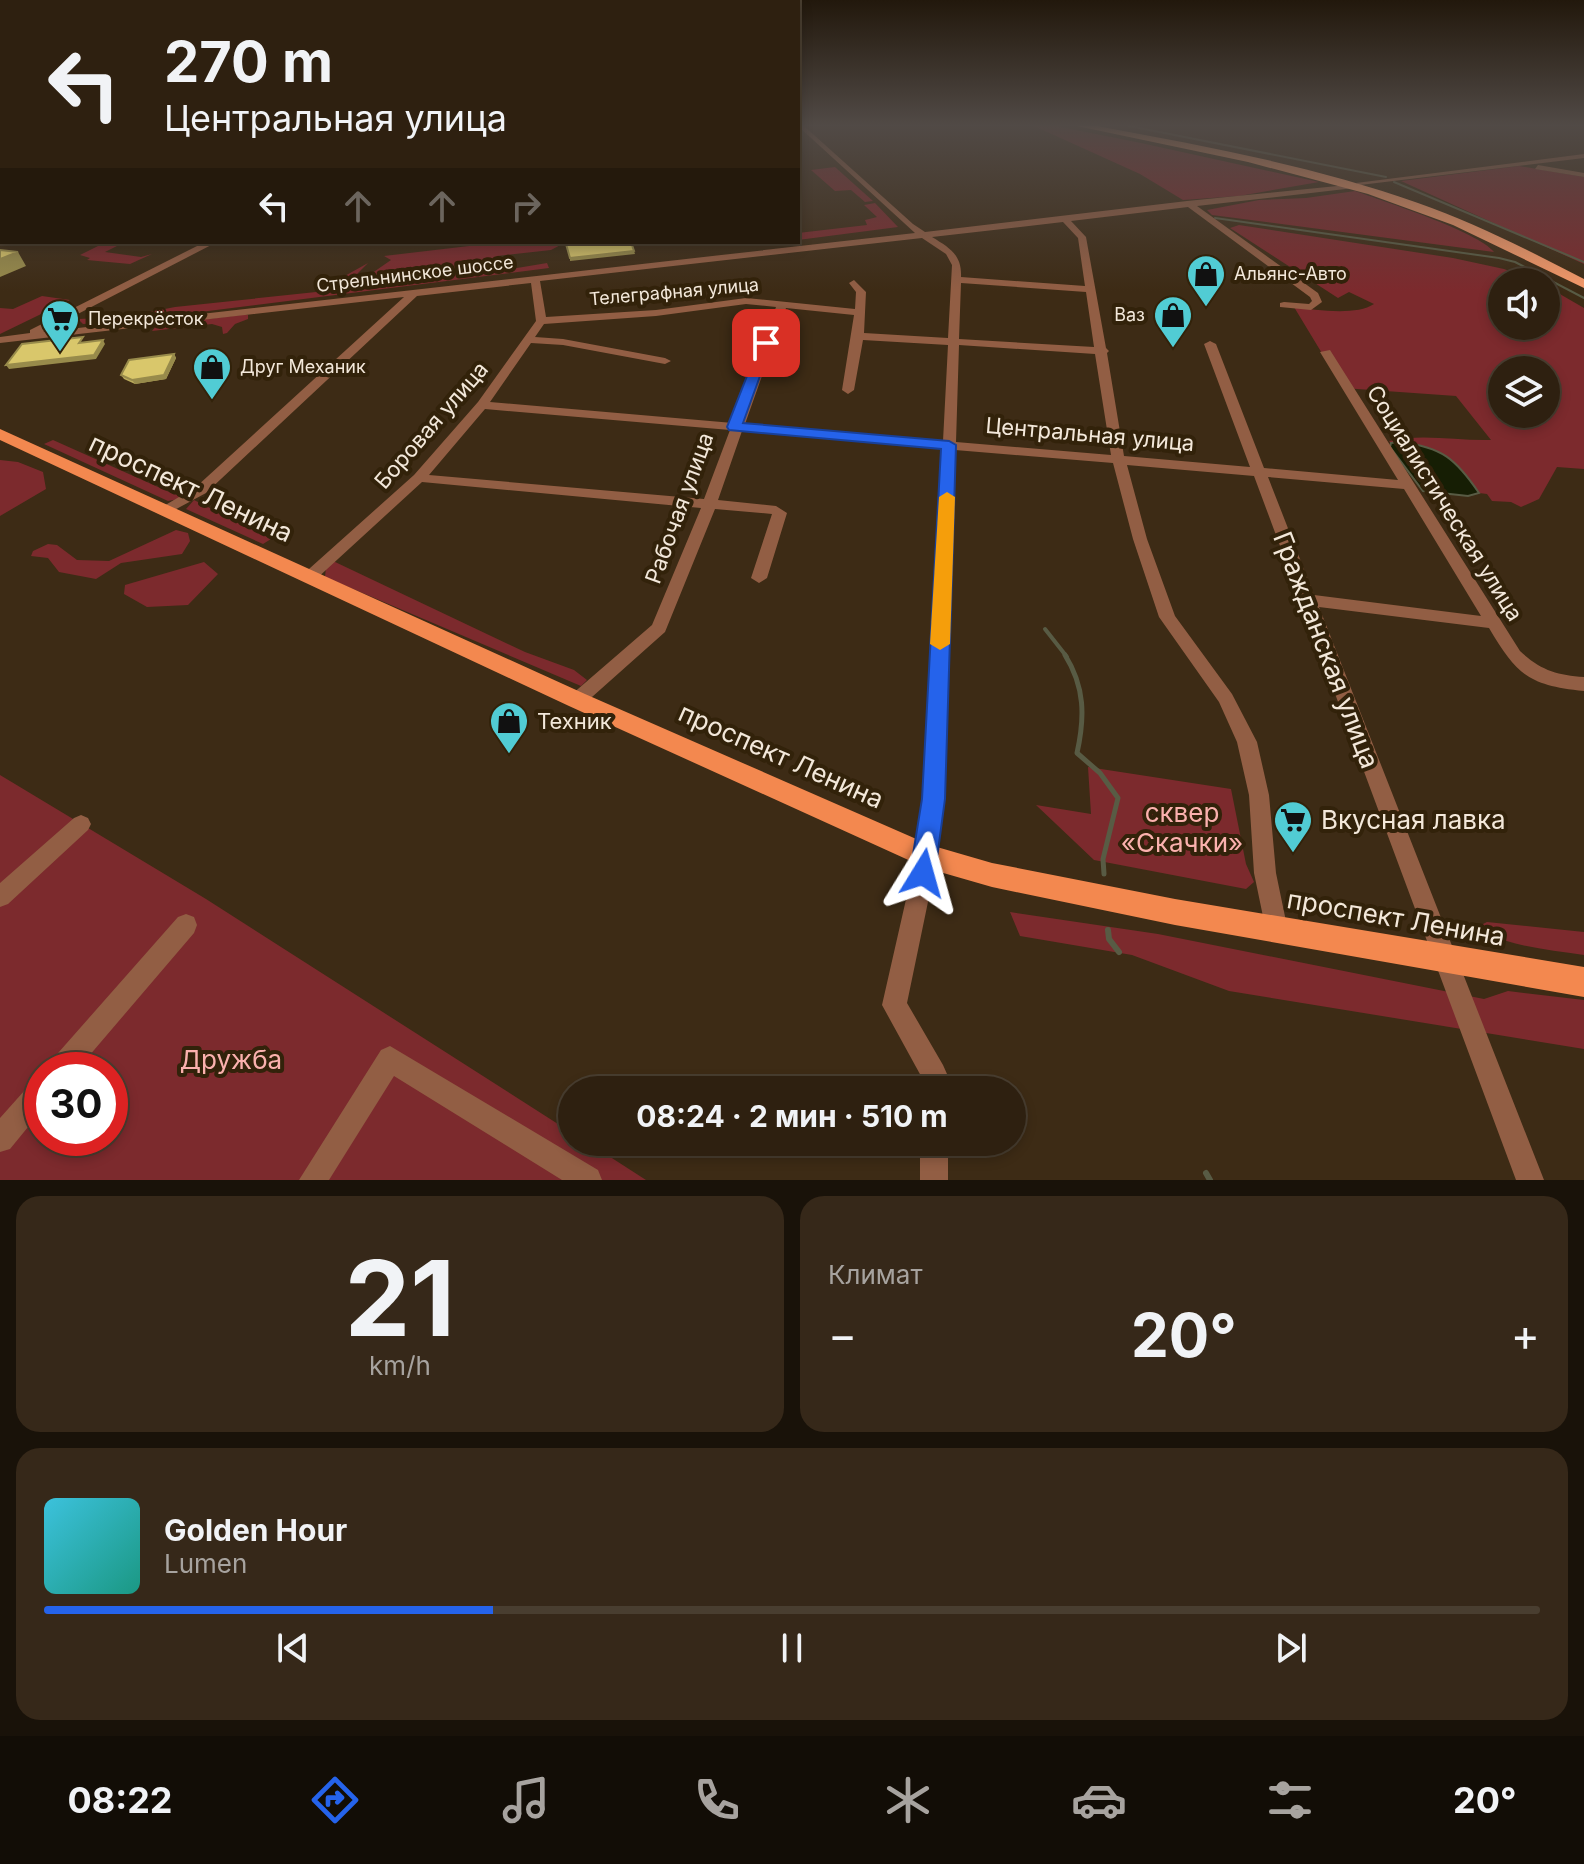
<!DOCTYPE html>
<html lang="ru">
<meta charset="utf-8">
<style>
body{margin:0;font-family:Inter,sans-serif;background:#362819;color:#f1f3f6;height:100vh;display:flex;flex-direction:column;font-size:30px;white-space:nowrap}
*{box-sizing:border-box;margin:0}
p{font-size:26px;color:#a7a39f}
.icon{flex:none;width:44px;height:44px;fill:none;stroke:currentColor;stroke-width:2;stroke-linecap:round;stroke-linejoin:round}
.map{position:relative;height:1180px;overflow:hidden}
.sheet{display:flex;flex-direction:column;gap:16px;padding:16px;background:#191209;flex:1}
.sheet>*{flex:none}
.top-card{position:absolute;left:0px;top:0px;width:800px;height:244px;box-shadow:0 4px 12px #0003,0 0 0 2px #493e30;background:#2e2010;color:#f1f3f6;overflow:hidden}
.controls{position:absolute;left:1488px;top:268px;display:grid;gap:16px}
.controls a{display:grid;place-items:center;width:72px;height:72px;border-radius:50%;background:#2e2010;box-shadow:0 4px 12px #0003,0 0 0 2px #493e30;font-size:40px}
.speed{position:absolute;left:24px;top:1052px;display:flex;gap:16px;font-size:40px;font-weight:700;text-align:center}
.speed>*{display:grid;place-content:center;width:104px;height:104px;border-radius:50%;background:#2e2010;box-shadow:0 4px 12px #0003,0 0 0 2px #493e30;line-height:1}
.speed .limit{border:12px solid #d22;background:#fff;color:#111}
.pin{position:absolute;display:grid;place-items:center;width:68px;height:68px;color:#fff;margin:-34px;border-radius:16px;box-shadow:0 4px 12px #0006}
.me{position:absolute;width:88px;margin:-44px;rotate:8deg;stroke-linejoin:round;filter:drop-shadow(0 0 6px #0008)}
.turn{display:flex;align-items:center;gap:28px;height:168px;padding:0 32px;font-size:36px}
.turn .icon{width:104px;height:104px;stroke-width:2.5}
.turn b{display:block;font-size:56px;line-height:68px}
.lanes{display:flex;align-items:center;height:76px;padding:0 32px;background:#0003;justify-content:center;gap:40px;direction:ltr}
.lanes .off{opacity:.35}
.big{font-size:60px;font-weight:700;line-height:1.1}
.sheet .tile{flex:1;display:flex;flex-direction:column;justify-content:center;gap:12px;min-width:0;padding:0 28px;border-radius:24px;background:#362819}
.sheet .dial{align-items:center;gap:0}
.dial b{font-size:104px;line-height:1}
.song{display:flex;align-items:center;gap:24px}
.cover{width:96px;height:96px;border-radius:12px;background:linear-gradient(135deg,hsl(190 70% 55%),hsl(170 70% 35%))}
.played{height:8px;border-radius:4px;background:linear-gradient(90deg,#2563eb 30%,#493e30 30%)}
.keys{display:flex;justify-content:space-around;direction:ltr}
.heat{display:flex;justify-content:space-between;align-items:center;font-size:44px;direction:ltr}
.sheet .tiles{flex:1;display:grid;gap:16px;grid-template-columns:1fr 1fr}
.tile:last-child{grid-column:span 2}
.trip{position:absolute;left:558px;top:1076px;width:468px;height:80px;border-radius:40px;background:#2e2010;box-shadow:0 4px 12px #0003,0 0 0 2px #493e30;font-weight:700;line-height:80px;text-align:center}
.menu{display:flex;height:128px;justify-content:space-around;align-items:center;background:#120d06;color:#a7a39f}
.menu .icon{width:56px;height:56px}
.menu .current{color:#2563eb}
.menu b{font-size:36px;color:#f1f3f6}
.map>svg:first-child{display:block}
.green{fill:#7c2a2d;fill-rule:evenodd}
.water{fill:#161e04;stroke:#585b44;stroke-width:2}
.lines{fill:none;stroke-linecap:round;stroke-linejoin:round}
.stream-far3{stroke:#585b44;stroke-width:2}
.stream-far2{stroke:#585b44;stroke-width:4}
.stream-far1{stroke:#585b44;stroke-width:5}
.stream{stroke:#585b44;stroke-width:6}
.minor{fill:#925e44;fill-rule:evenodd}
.primary{fill:#f3884f;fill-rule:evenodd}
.trunk{fill:#f69a6a;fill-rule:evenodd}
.wall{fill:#bbab5c}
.shaded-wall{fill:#988b4b}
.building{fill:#d9c76b;stroke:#988b4b;stroke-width:2}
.route{fill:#2563eb;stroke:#184099;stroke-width:2}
.slow{fill:#f59e0b}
.labels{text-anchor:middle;stroke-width:8;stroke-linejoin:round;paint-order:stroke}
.far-street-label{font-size:18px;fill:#f3e8da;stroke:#32220a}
.far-poi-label{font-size:18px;fill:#f3e8da;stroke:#32220a;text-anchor:start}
.street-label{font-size:22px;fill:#f3e8da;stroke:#32220a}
.poi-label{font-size:22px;fill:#f3e8da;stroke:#32220a;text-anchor:start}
.near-street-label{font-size:26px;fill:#f3e8da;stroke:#32220a}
.near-park-label{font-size:26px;fill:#fbb1ae;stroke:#32220a}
.near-poi-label{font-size:26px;fill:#f3e8da;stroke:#32220a;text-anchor:start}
</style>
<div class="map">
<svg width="1584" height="1180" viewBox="0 0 1584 1180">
<rect width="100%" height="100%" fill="#3d2b15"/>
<!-- green -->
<path class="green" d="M1034,126H1056L1141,143L1319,182L1239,196L1183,200L1140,174Z
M1519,166L1584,177V264L1401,181Z
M835,167L873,201L865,202L851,190L835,191L811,170Z
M1355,191C1383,201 1479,232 1494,252L1212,215L1207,210L1259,200L1306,198Z
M875,203L898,227L798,240V233L867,225L865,220L877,217L864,205Z
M1239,225L1453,258L1504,269L1539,282H1502V326H1546V286L1584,308V469L1557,467L1539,499L1521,507L1511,502L1492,501L1487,494L1479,493C1457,461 1432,440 1391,443L1389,441C1423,433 1457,441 1491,440L1456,396L1343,388L1294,307C1316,310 1356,316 1374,304L1349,292L1338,298L1230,228ZM1502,370H1546V414H1502Z
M106,242H125L105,252L141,257L152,254L130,264L87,260L90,258L80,255Z
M503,242H566L551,250L497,256L499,271L547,263L549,268L128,321L83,324L78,319L124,317L175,307L316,292L368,263L353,278L352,287L391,260L384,256Z
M42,296L70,300L0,334V308L13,309Z
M241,315H248V319L235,324L227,333L223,334L222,327L212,324L152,331L157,325Z
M53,440L167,491L184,498L168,501L44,444Z
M0,460L18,462L43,472L46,489L0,516Z
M194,500L271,539L263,544L186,509Z
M176,530L188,533L190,541L182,554L121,563L96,579L59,572L48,558L31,556L33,551L48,544L57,545L77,560L109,561Z
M333,561L525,652L574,670L587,680L581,686L325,577L326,567Z
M204,562L218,574L188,605L147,607L124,594L125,585Z
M1088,767L1231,789L1246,864L1254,882L1246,889L1094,860L1036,805L1091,814Z
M0,775L206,899L572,1133V1142H587L646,1180H0ZM42,1070H110V1138H42Z
M1010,912L1158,934L1484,999L1508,991L1584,1000V1049L1229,991L1132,955L1020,936Z
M1487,922L1584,932V955C1549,950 1517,947 1484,933L1481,925Z"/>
<!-- water -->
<path class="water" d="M1400,442C1442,447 1456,459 1479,493L1468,496L1423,491L1390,447L1391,443Z"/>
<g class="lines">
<!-- stream-far3 -->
<path class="stream-far3" d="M1129,126L1386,177
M1394,182L1584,262
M1215,218L1499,258L1515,262L1584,298"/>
<!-- stream-far2 -->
<path class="stream-far2" d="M1045,629L1067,657"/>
<!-- stream-far1 -->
<path class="stream-far1" d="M1065,655C1085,687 1085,717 1077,753L1100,773L1118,798L1103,859L1104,874"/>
<!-- stream -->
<path class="stream" d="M1108,930L1109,939L1119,952
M1206,1173L1210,1180"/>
<!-- minor -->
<path class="minor" d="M798,126H804L913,224L925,232L1187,201L1357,184L1354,188L1197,206L1318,293L1322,302L1311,310L1280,307V303L1284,302L1309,304L1312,301L1310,297L1188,207L1071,221L1086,237L1106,348L1109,351L1107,353L1124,456L1250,467L1204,344L1210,341L1216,344L1264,468L1398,480L1320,352L1330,350L1520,651C1540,670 1557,675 1584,677V691C1528,685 1517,675 1489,628L1319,607L1544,1180H1516L1254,476L1127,465L1147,539L1175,616L1232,694L1257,742L1269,795L1276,873L1288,931L1285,939L1277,942L1269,939L1266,931L1254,873L1249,795L1237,742L1219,702L1159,617L1133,539L1113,463L955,450L943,799L934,873L907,1003L943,1065L947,1074V1090H921V1076L882,1005L912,873L923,799L942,449L742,431L718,500L776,506L787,513L767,578L759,583L751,578L772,514L715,509L665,632L583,705L577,707L571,705L568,700L571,695L652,625L701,508L422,482L314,581H302L300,577L414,475L478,402L536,321L531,283L417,296L206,493L167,514L160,510L162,507L196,487L404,297L0,343V337L30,333V330L205,242H217L43,332L915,233ZM1063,222L1078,238L1085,286L961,277C962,255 950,248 932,237ZM922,238L946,254L952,265L948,338L864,333L866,292L854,280L849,283L856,292L855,309L746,298L656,310L546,317L540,281ZM961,283L1086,292L1094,347L959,339ZM746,304L776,307L733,423L490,402L531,343L563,345L665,364L671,361L665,358L563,339L535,337L544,324L656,316ZM786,308L854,315L842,390L848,394L854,390L863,340L948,345L943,441L745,424ZM959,345L1095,354L1111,455L956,442ZM485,409L730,430L704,499L429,475ZM1268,477L1404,489L1481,616L1314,595Z
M1584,154V158L1360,185L1356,183Z
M1538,165L1584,173V177L1535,169Z
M2,238V242H6L0,245Z
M81,815L88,818L91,824L88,830L8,904L0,907V883L74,818Z
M186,914L194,917L197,925L194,933L77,1070H47L51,1061L178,917Z
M390,1046L598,1170L602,1180H562L394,1076L329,1180H299L381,1050Z
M42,1077V1110L10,1149L0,1152V1118L33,1081Z
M920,1142H948V1180H920Z"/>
<!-- primary -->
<path class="primary" d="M0,429L585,694L930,845L992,863L1175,899L1584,967V997L1175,925L992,887L926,868L569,706L0,440Z"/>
<!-- trunk -->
<path class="trunk" d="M1077,126H1097C1205,146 1314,166 1418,203C1475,223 1530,251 1584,279V288L1453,225L1368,194L1248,162Z"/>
</g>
<!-- wall -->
<path class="wall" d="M174,354L176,358L166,379L135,384L124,379L121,375Z"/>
<!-- shaded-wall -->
<path class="shaded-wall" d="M634,251L635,254L570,261V258Z
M18,252L26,266L0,277V259Z
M103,340L105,344L96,359L9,369L6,365Z
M174,354L176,358L166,379L135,384L132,380Z"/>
<!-- building -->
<path class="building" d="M587,242H631L634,251L570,258L566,244Z
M0,250L18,252L0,259Z
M83,337L79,343L103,340L94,355L6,365L22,344Z
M174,354L164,375L132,380L121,375L129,360Z"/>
<!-- sky -->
<linearGradient id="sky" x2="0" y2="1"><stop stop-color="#22180c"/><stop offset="0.43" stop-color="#514a46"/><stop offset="1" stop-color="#514a46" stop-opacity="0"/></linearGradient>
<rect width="1584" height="291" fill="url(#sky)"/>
<!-- route -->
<path class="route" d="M766,339L772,343L743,423L949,441L956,445L945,799L935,873L931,881L923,884L914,881L910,873L922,799L941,449L729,430L727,427L760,343Z"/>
<!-- slow -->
<path class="slow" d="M947,492L955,497L950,644L940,650L930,644L939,497Z"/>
<!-- icons -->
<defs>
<g id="shop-pin" transform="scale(2)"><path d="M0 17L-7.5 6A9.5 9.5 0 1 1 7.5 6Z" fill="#51ccd4" stroke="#32220a"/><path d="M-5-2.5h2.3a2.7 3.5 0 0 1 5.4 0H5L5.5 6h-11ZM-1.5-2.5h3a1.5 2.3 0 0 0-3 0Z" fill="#111"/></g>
<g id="supermarket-pin" transform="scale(2)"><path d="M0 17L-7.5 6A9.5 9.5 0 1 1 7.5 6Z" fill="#51ccd4" stroke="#32220a"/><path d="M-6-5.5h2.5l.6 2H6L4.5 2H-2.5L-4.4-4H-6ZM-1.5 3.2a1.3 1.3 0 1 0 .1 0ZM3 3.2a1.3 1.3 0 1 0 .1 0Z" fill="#111"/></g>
</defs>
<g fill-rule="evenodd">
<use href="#shop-pin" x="1206" y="274"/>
<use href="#shop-pin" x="1173" y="315"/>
<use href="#supermarket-pin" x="60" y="319"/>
<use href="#shop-pin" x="212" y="367"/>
<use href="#shop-pin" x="509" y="721"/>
<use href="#supermarket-pin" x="1293" y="820"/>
</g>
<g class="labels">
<!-- far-street labels -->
<g class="far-street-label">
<text transform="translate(415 274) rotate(-7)" y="6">Стрельнинское шоссе</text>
<text transform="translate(674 292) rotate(-5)" y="6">Телеграфная улица</text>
</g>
<!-- far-poi labels -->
<g class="far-poi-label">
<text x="1234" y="280">Альянс-Авто</text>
<text x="1145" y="321" text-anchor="end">Ваз</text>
<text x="88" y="325">Перекрёсток</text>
<text x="240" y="373">Друг Механик</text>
</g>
<!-- street labels -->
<g class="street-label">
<text transform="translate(431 425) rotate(-49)" y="8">Боровая улица</text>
<text transform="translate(1090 434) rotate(5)" y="8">Центральная улица</text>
<text transform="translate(1445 503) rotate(58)" y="8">Социалистическая улица</text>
<text transform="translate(679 508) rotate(-70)" y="8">Рабочая улица</text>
</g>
<!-- poi labels -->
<g class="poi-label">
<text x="537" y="729">Техник</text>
</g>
<!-- near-street labels -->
<g class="near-street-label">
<text transform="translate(191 488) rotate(25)" y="9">проспект Ленина</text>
<text transform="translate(1326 650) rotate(69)" y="9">Гражданская улица</text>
<text transform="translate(781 756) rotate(24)" y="9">проспект Ленина</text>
<text transform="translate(1396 918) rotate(10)" y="9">проспект Ленина</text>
</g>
<!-- near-park labels -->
<g class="near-park-label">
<text x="1182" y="822">сквер<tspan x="1182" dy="30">«Скачки»</tspan></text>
<text x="231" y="1069">Дружба</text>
</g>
<!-- near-poi labels -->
<g class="near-poi-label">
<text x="1321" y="829">Вкусная лавка</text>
</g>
</g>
</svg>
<div class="controls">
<a><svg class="icon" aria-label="sound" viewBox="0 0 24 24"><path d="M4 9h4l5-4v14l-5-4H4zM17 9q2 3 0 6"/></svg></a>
<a><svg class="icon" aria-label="layers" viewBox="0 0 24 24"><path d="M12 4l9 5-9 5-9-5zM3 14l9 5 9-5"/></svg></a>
</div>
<div class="speed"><div class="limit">30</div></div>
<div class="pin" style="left:766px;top:343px;background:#d93025"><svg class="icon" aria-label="arrive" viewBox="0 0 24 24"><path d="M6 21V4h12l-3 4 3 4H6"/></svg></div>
<svg class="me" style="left:923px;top:873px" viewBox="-20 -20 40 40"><path d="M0-17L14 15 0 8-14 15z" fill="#2563eb" stroke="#fff" stroke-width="4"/></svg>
<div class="trip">08:24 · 2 мин · 510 m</div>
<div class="top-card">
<div class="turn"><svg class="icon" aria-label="left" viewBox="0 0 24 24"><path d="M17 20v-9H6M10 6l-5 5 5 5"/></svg><div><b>270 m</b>Центральная улица</div></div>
<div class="lanes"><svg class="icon" aria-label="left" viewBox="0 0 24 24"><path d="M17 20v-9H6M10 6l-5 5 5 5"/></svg><svg class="icon off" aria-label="ahead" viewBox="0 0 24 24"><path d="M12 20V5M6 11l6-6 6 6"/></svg><svg class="icon off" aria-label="ahead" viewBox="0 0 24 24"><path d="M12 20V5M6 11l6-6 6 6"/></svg><svg class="icon off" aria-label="right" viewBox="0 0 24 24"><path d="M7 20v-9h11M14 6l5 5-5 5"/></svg></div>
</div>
</div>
<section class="sheet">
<div class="tiles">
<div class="tile dial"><b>21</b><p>km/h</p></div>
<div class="tile"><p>Климат</p>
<div class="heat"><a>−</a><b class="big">20°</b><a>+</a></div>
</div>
<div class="tile">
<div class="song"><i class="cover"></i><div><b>Golden Hour</b><p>Lumen</p></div></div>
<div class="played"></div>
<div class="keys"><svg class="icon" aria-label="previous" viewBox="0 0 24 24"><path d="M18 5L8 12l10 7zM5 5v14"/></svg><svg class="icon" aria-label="pause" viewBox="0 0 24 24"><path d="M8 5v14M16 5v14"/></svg><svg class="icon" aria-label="next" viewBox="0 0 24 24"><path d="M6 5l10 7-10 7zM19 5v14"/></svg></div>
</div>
</div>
</section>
<nav class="menu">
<b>08:22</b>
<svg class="icon current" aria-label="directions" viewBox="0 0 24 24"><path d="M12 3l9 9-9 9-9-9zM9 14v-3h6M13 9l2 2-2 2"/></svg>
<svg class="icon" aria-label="music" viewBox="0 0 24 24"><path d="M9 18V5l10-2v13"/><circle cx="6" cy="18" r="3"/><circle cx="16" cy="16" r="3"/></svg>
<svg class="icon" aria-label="phone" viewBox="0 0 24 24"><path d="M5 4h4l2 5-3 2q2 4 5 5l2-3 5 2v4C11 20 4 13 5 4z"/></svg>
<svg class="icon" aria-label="climate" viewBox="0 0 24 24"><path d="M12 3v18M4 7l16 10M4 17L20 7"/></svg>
<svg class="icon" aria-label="car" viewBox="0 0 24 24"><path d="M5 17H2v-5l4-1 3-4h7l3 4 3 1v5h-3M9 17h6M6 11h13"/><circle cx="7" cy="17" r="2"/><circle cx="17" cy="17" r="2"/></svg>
<svg class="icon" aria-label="filters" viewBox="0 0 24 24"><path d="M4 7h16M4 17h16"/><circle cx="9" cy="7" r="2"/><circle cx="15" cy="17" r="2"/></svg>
<b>20°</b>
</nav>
